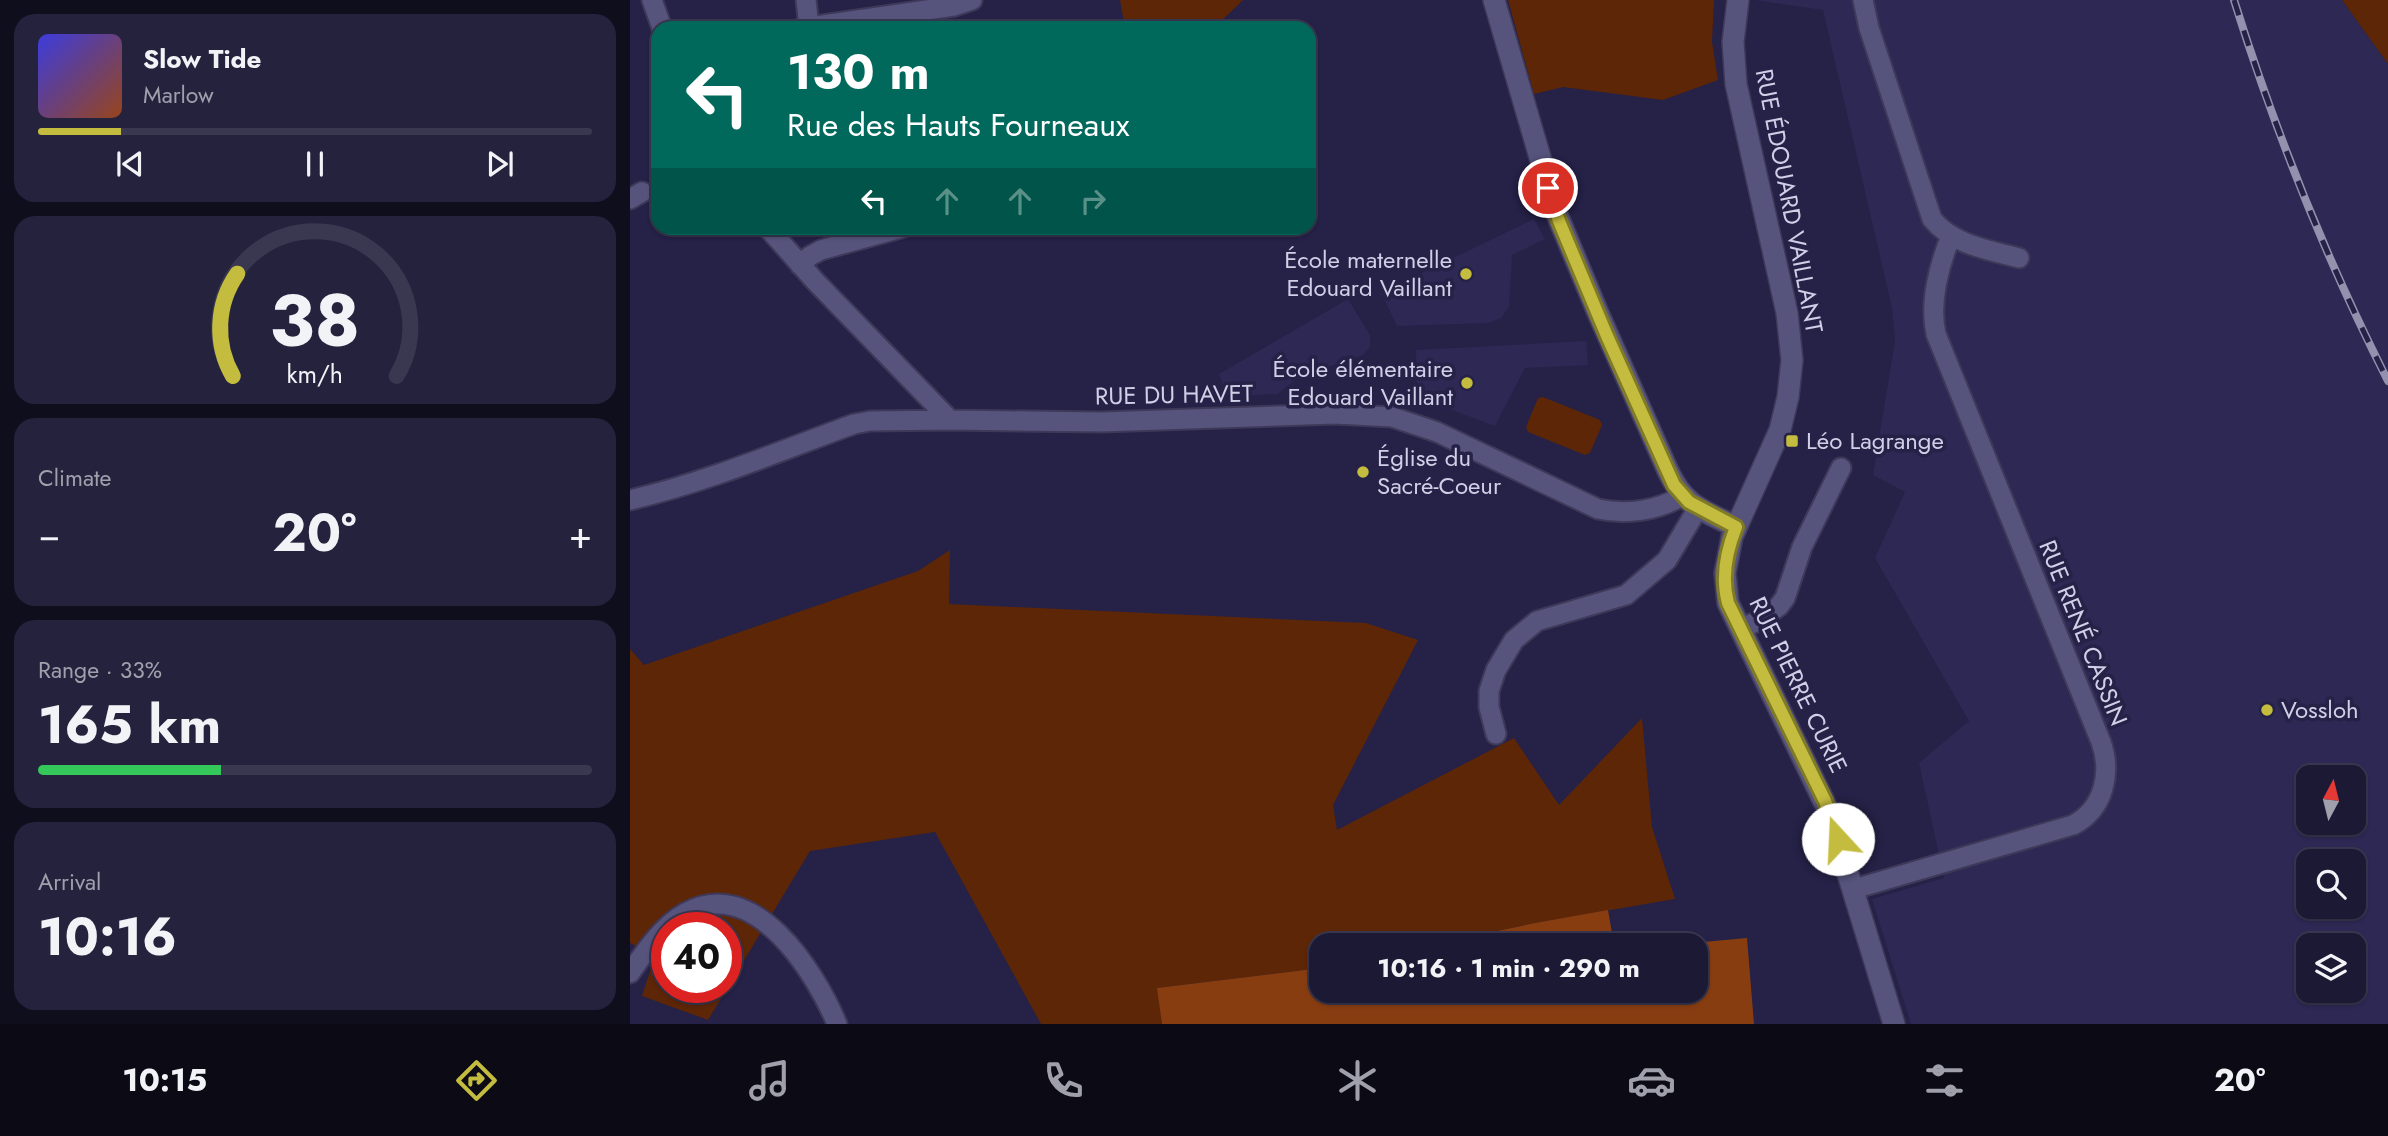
<!DOCTYPE html>
<meta charset="utf-8">
<style>
body{margin:0;font-family:Jost,sans-serif;background:#25223d;color:#f1f3f6;height:100vh;display:flex;flex-direction:column;font-size:26px;white-space:nowrap}
*{box-sizing:border-box;margin:0}
p{font-size:23px;color:#a0a0ad}
.icon{flex:none;width:38px;height:38px;fill:none;stroke:currentColor;stroke-width:2;stroke-linecap:round;stroke-linejoin:round}
.map{position:relative;flex:1;overflow:hidden}
.sheet{display:flex;flex-direction:column;gap:14px;padding:14px;background:#0f0e1d;width:630px}
.sheet>*{flex:none}
.top-card{position:absolute;left:21px;top:21px;width:665px;height:214px;border-radius:21px;box-shadow:0 2px 5px #0004,0 0 0 2px #3a3850;background:#00695c;color:#fff;overflow:hidden}
.needle{width:46px;rotate:7deg}
.tools{position:absolute;left:1666px;top:765px;display:grid;gap:14px}
.tools a{display:grid;place-items:center;width:70px;height:70px;border-radius:14px;background:#1c1935;box-shadow:0 2px 5px #0004,0 0 0 2px #3a3850;font-size:35px}
.speed{position:absolute;left:21px;top:912px;display:flex;gap:14px;font-size:35px;font-weight:700;text-align:center}
.speed>*{display:grid;place-content:center;width:91px;height:91px;border-radius:50%;background:#1c1935;box-shadow:0 2px 5px #0004,0 0 0 2px #3a3850;line-height:1}
.speed .limit{border:10px solid #d22;background:#fff;color:#111}
.pin{position:absolute;display:grid;place-items:center;width:60px;height:60px;color:#fff;margin:-30px;border:4px solid #fff;border-radius:50%;box-shadow:0 2px 7px #0007}
.me{position:absolute;width:77px;margin:-38px;rotate:340deg;stroke-linejoin:round;filter:drop-shadow(0 0 5px #0008)}
.turn{display:flex;align-items:center;gap:24px;height:147px;padding:0 21px;font-size:32px}
.turn .icon{width:91px;height:91px;stroke-width:2.5}
.turn b{display:block;font-size:49px;line-height:60px}
.lanes{display:flex;align-items:center;height:66px;padding:0 21px;background:#0003;justify-content:center;gap:35px;direction:ltr}
.lanes .off{opacity:.35}
.big{font-size:52px;font-weight:700;line-height:1.1}
.sheet .widget{flex:1;display:flex;flex-direction:column;justify-content:center;gap:10px;min-width:0;padding:0 24px;border-radius:21px;background:#25223d}
.sheet .dial{align-items:center;gap:0}
.dial svg{height:182px;overflow:visible;fill:none;stroke:#3a3850;stroke-width:7;stroke-linecap:round;text-anchor:middle}
.dial text{fill:#f1f3f6;stroke:none}
.song{display:flex;align-items:center;gap:21px}
.cover{width:84px;height:84px;border-radius:10px;background:linear-gradient(135deg,hsl(240 70% 55%),hsl(20 70% 35%))}
.played{height:7px;border-radius:4px;background:linear-gradient(90deg,#c4bc3e 15%,#3a3850 15%)}
.keys{display:flex;justify-content:space-around;direction:ltr}
.heat{display:flex;justify-content:space-between;align-items:center;font-size:38px;direction:ltr}
.charge{height:10px;border-radius:5px;background:linear-gradient(90deg,#34c759 33%,#3a3850 0)}
.trip{position:absolute;left:679px;top:933px;width:399px;height:70px;border-radius:21px;background:#1c1935;box-shadow:0 2px 5px #0004,0 0 0 2px #3a3850;font-weight:700;line-height:70px;text-align:center}
.tabs{display:flex;height:112px;justify-content:space-around;align-items:center;background:#0b0a15;color:#a0a0ad}
.tabs .icon{width:49px;height:49px}
.tabs .current{color:#c4bc3e}
.tabs b{font-size:32px;color:#f1f3f6}
main{display:flex;flex:1;min-height:0}
.map>svg:first-child{display:block}
.built{fill:#2d2854;fill-rule:evenodd}
.green{fill:#5d2606;fill-rule:evenodd}
.forest{fill:#883d11}
.lines{fill:none;stroke-linecap:round;stroke-linejoin:round}
.street-casing{stroke:#3e3959;stroke-width:23}
.secondary-casing{stroke:#3e3959;stroke-width:24}
.street{stroke:#56537d;stroke-width:19}
.secondary{stroke:#56537d;stroke-width:21}
.rail-casing{stroke:#9391ae;stroke-width:8}
.rail{stroke:#252147;stroke-width:5;stroke-dasharray:16;stroke-linecap:butt}
.route-casing{stroke:#7f7a28;stroke-width:18}
.route{stroke:#c4bc3e;stroke-width:12}
.poi-dot{fill:#c4bc3e;stroke:#252147;stroke-width:2.5}
.labels{text-anchor:middle;stroke-width:7;stroke-linejoin:round;paint-order:stroke}
.street-label{font-size:24px;fill:#cfcfe7;stroke:#252147}
.poi-label{font-size:24px;fill:#cfcfe7;stroke:#252147;text-anchor:start}
</style>
<main>
<section class="sheet">
<div class="widget">
<div class="song"><i class="cover"></i><div><b>Slow Tide</b><p>Marlow</p></div></div>
<div class="played"></div>
<div class="keys"><svg class="icon" aria-label="previous" viewBox="0 0 24 24"><path d="M18 5L8 12l10 7zM5 5v14"/></svg><svg class="icon" aria-label="pause" viewBox="0 0 24 24"><path d="M8 5v14M16 5v14"/></svg><svg class="icon" aria-label="next" viewBox="0 0 24 24"><path d="M6 5l10 7-10 7zM19 5v14"/></svg></div>
</div>
<div class="widget dial"><svg viewBox="0 0 100 80">
<path d="M14 69A42 42 0 1 1 86 69"/>
<path d="M14 69A42 42 0 0 1 16 24" stroke="#c4bc3e"/>
<text x="50" y="56" font-size="32" font-weight="700">38</text>
<text x="50" y="72" font-size="11">km/h</text>
</svg></div>
<div class="widget"><p>Climate</p>
<div class="heat"><a>−</a><b class="big">20°</b><a>+</a></div>
</div>
<div class="widget"><p>Range · 33%</p><b class="big">165 km</b><div class="charge"></div></div>
<div class="widget"><p>Arrival</p><b class="big">10:16</b></div>
</section>
<div class="map">
<svg width="1758" height="1024" viewBox="0 0 1758 1024">
<rect width="100%" height="100%" fill="#252147"/>
<!-- built -->
<path class="built" d="M1125,0H1712L1758,64V1024H1281L1242,899L1314,878L1289,763L1339,721L1245,558L1275,492L1243,475L1265,341L1262,308L1193,10ZM1678,777H1724V822H1678ZM1678,861H1724V906H1678ZM1678,945H1724V990H1678Z
M904,219L915,239L882,255L879,307L871,318L859,323L767,326L751,293Z
M718,299L740,335V347L733,355L667,378L648,394L597,397L589,374Z
M956,341L958,365L895,368L865,426L787,397L786,350Z"/>
<!-- green -->
<path class="green" d="M490,0H613L584,28H495Z
M878,0H1084L1082,42L1088,80L1033,100L933,87L904,94Z
M1712,0H1758V64Z
M913,397L970,420L972,425L960,453L955,455L898,432L896,427L908,398Z
M320,550L319,604L736,623L788,640L703,805L707,830L884,738L929,805L1012,718L1022,827L1045,899L905,923L801,945H691V968L528,988L532,1024H411L305,832L180,851L78,1020L12,996L25,956L0,943V649L14,665L288,571ZM37,928H96V987H37Z"/>
<!-- forest -->
<path class="forest" d="M978,910L984,945H801L905,923Z
M1117,938L1124,1024H532L527,988L691,968V990H1066V945H1040Z"/>
<g class="lines">
<!-- street casing -->
<g class="street-casing">
<path id="street" d="M22,0L32,28
M176,0L179,27
M1233,0L1239,28L1302,219C1323,245 1359,250 1389,258
M172,28L324,6L342,0
M0,199L12,192
M138,228L185,281L320,420L471,422L705,414L762,417L807,432L968,509C996,515 1027,511 1052,496
M170,265L180,256L191,250L271,228
M0,500C77,482 150,451 224,424L240,421L320,420
M1110,629L1130,620L1149,606L1155,598L1172,547L1211,468
M866,734L859,707V691L866,670L884,640L907,621L996,595L1037,560L1068,508
M1224,889L1443,825C1474,809 1482,773 1471,742L1306,334C1299,303 1309,265 1321,236
M0,973C15,952 32,926 55,913C124,874 185,971 207,1024"/>
</g>
<!-- secondary casing -->
<g class="secondary-casing">
<path id="secondary" d="M864,0L926,212L968,313L1038,471C1055,507 1073,510 1106,527
M1108,0L1103,42L1106,84L1157,313L1162,360L1158,397L1150,430L1102,537L1095,573L1098,603L1199,812L1264,1024"/>
</g>
<!-- street -->
<use href="#street" class="street"/>
<!-- secondary -->
<use href="#secondary" class="secondary"/>
<!-- rail casing -->
<g class="rail-casing">
<path id="rail" d="M1604,0C1645,131 1696,259 1758,381"/>
</g>
<!-- rail -->
<use href="#rail" class="rail"/>
</g>
<g class="lines">
<!-- route casing -->
<g class="route-casing">
<path id="route" d="M918,188L929,221L977,336L1044,485L1059,502L1106,527C1096,552 1091,577 1098,603L1195,801L1208,839"/>
</g>
<!-- route -->
<use href="#route" class="route"/>
</g>
<!-- markers -->
<g class="poi-dot">
<circle cx="836" cy="274" r="7"/>
<circle cx="837" cy="383" r="7"/>
<rect x="1155" y="434" width="14" height="14" rx="3.5"/>
<circle cx="733" cy="472" r="7"/>
<circle cx="1637" cy="710" r="7"/>
</g>
<g class="labels">
<!-- street labels -->
<g class="street-label">
<text transform="translate(1159 201) rotate(79)" y="8">RUE ÉDOUARD VAILLANT</text>
<text transform="translate(544 395) rotate(-1)" y="8">RUE DU HAVET</text>
<text transform="translate(1453 633) rotate(68)" y="8">RUE RENÉ CASSIN</text>
<text transform="translate(1168 685) rotate(64)" y="8">RUE PIERRE CURIE</text>
</g>
<!-- poi labels -->
<g class="poi-label">
<text x="822" y="268" text-anchor="end">École maternelle<tspan x="822" dy="28">Edouard Vaillant</tspan></text>
<text x="823" y="377" text-anchor="end">École élémentaire<tspan x="823" dy="28">Edouard Vaillant</tspan></text>
<text x="1176" y="449">Léo Lagrange</text>
<text x="747" y="466">Église du<tspan x="747" dy="28">Sacré-Coeur</tspan></text>
<text x="1651" y="718">Vossloh</text>
</g>
</g>
</svg>
<div class="tools">
<a><svg class="needle" viewBox="-14 -14 28 28"><path d="M0-13l5 13h-10z" fill="#e53935"/><path d="M0 13l5-13h-10z" fill="#a0a0ad"/></svg></a>
<a><svg class="icon" aria-label="search" viewBox="0 0 24 24"><circle cx="10" cy="10" r="6"/><path d="M15 15l6 6"/></svg></a>
<a><svg class="icon" aria-label="layers" viewBox="0 0 24 24"><path d="M12 4l9 5-9 5-9-5zM3 14l9 5 9-5"/></svg></a>
</div>
<div class="speed"><div class="limit">40</div></div>
<div class="pin" style="left:918px;top:188px;background:#d93025"><svg class="icon" aria-label="arrive" viewBox="0 0 24 24"><path d="M6 21V4h12l-3 4 3 4H6"/></svg></div>
<svg class="me" style="left:1208px;top:839px" viewBox="-20 -20 40 40"><circle r="19" fill="#fff"/><path d="M0-13L10 11 0 6-10 11z" fill="#c4bc3e"/></svg>
<div class="trip">10:16 · 1 min · 290 m</div>
<div class="top-card">
<div class="turn"><svg class="icon" aria-label="left" viewBox="0 0 24 24"><path d="M17 20v-9H6M10 6l-5 5 5 5"/></svg><div><b>130 m</b>Rue des Hauts Fourneaux</div></div>
<div class="lanes"><svg class="icon" aria-label="left" viewBox="0 0 24 24"><path d="M17 20v-9H6M10 6l-5 5 5 5"/></svg><svg class="icon off" aria-label="ahead" viewBox="0 0 24 24"><path d="M12 20V5M6 11l6-6 6 6"/></svg><svg class="icon off" aria-label="ahead" viewBox="0 0 24 24"><path d="M12 20V5M6 11l6-6 6 6"/></svg><svg class="icon off" aria-label="right" viewBox="0 0 24 24"><path d="M7 20v-9h11M14 6l5 5-5 5"/></svg></div>
</div>
</div>
</main>
<nav class="tabs">
<b>10:15</b>
<svg class="icon current" aria-label="directions" viewBox="0 0 24 24"><path d="M12 3l9 9-9 9-9-9zM9 14v-3h6M13 9l2 2-2 2"/></svg>
<svg class="icon" aria-label="music" viewBox="0 0 24 24"><path d="M9 18V5l10-2v13"/><circle cx="6" cy="18" r="3"/><circle cx="16" cy="16" r="3"/></svg>
<svg class="icon" aria-label="phone" viewBox="0 0 24 24"><path d="M5 4h4l2 5-3 2q2 4 5 5l2-3 5 2v4C11 20 4 13 5 4z"/></svg>
<svg class="icon" aria-label="climate" viewBox="0 0 24 24"><path d="M12 3v18M4 7l16 10M4 17L20 7"/></svg>
<svg class="icon" aria-label="car" viewBox="0 0 24 24"><path d="M5 17H2v-5l4-1 3-4h7l3 4 3 1v5h-3M9 17h6M6 11h13"/><circle cx="7" cy="17" r="2"/><circle cx="17" cy="17" r="2"/></svg>
<svg class="icon" aria-label="filters" viewBox="0 0 24 24"><path d="M4 7h16M4 17h16"/><circle cx="9" cy="7" r="2"/><circle cx="15" cy="17" r="2"/></svg>
<b>20°</b>
</nav>
